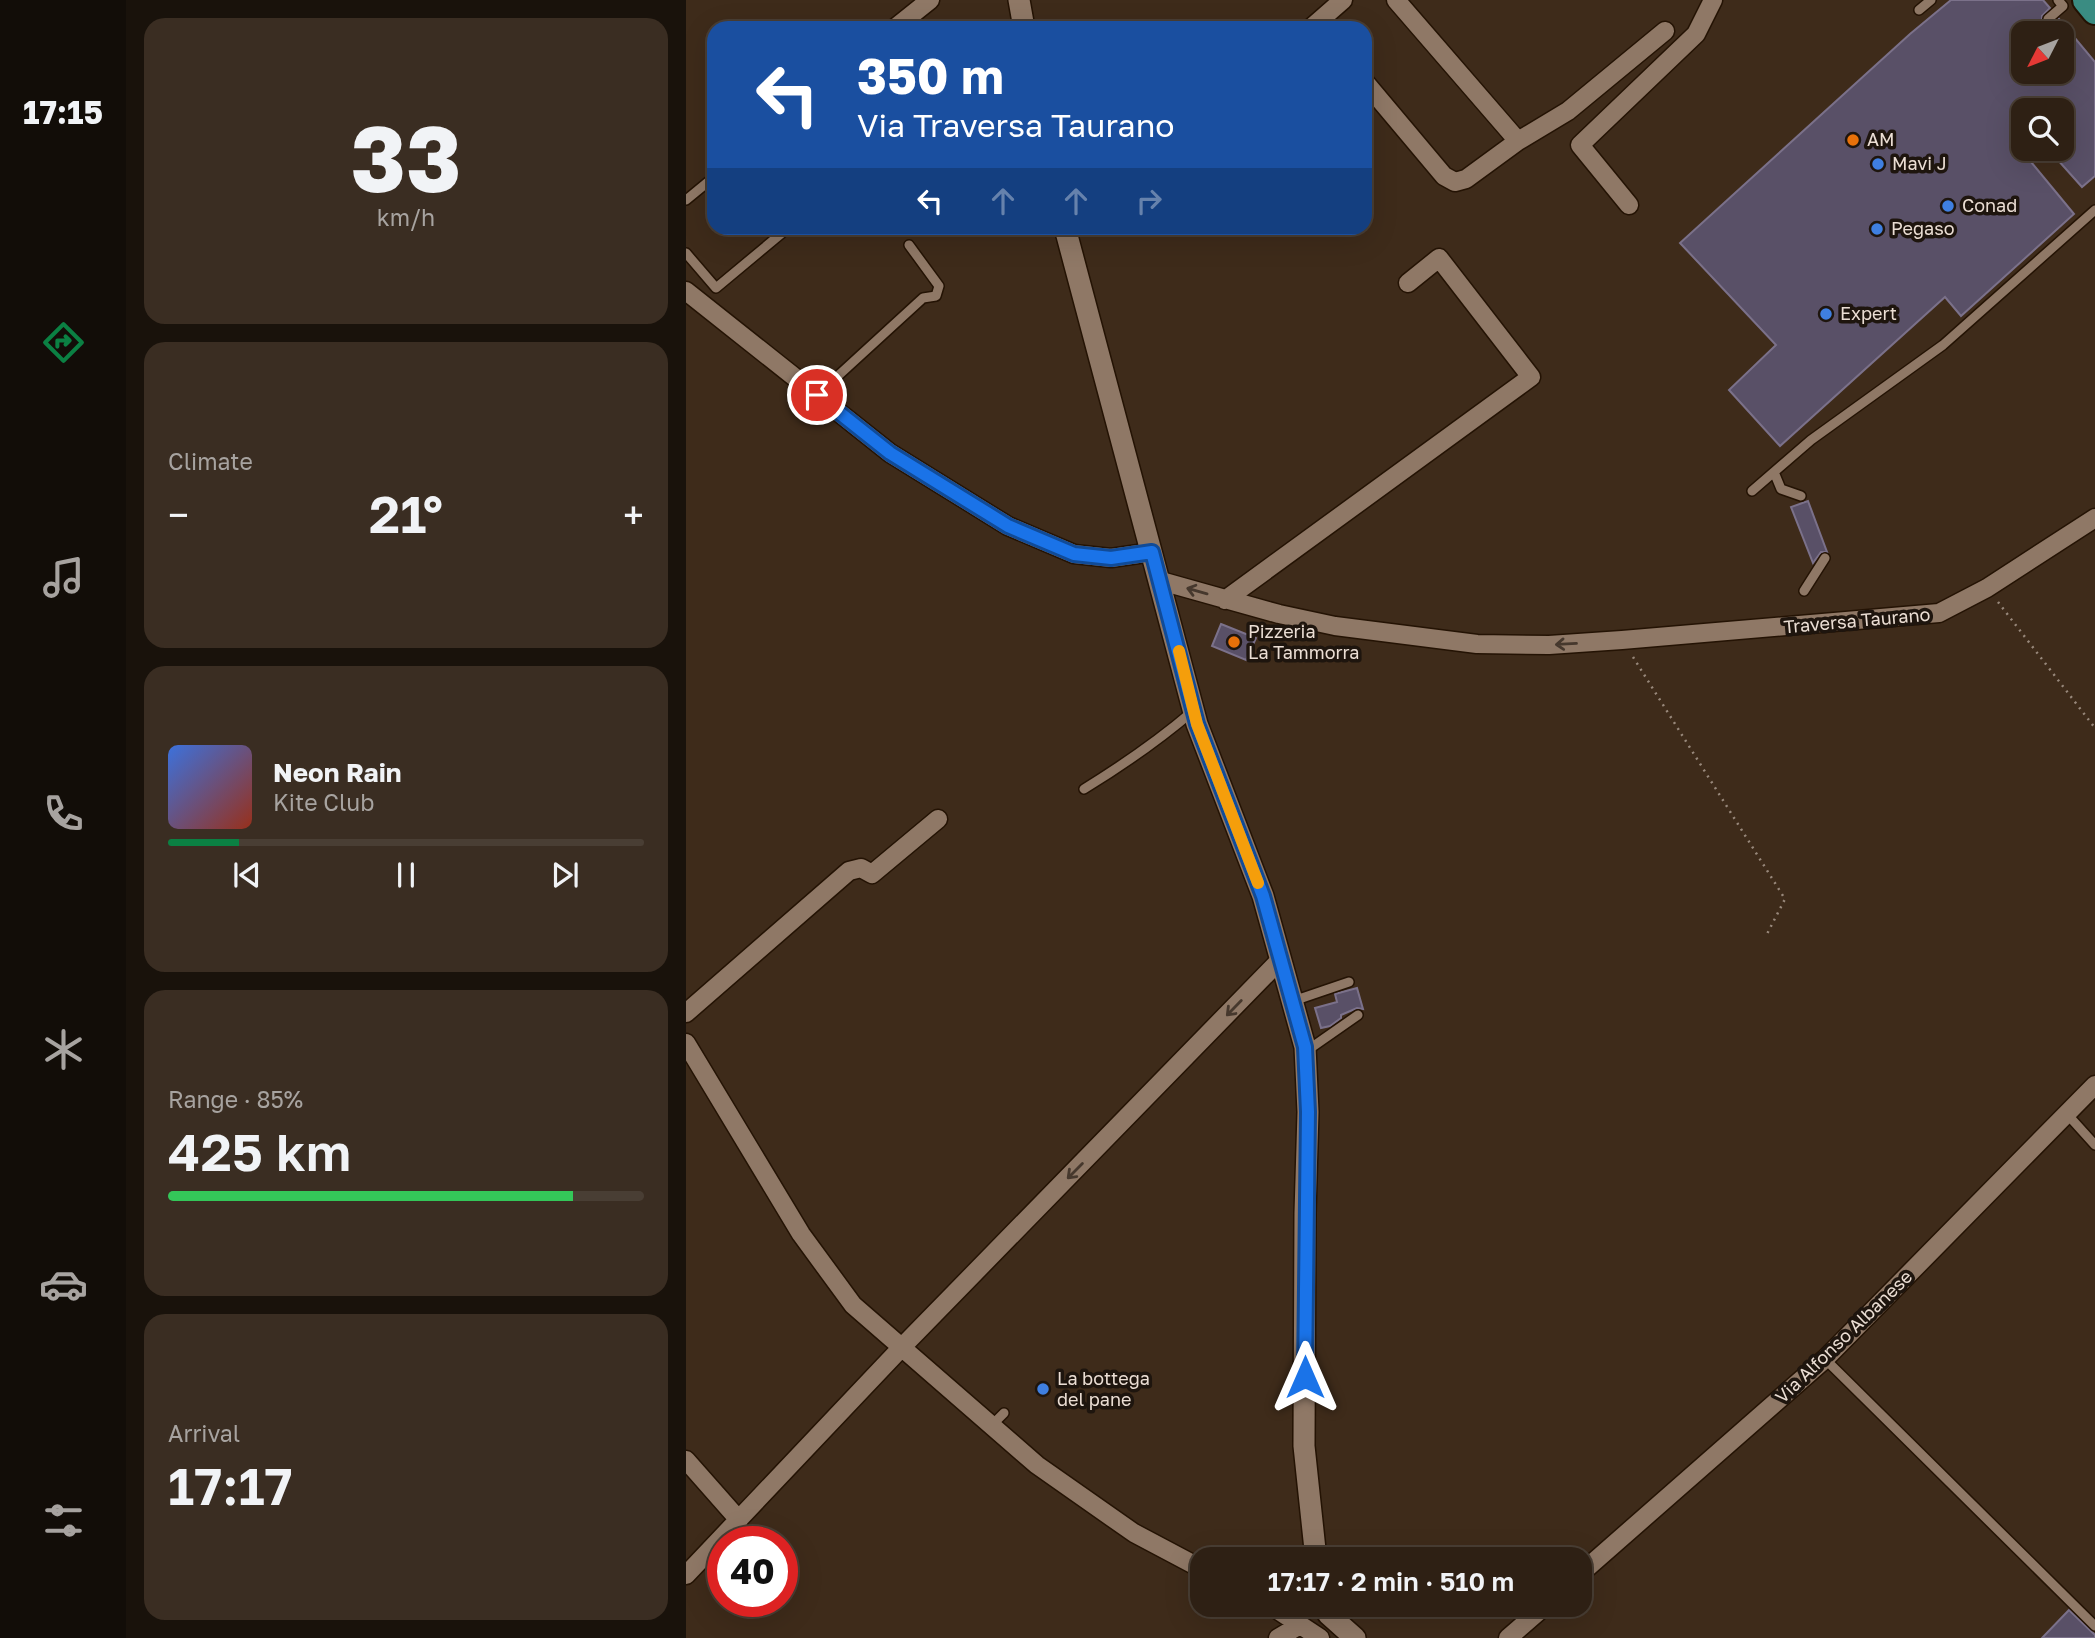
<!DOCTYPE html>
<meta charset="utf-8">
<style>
body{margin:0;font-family:"Golos Text",sans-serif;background:#3a2d22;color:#f1f3f6;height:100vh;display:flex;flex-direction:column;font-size:26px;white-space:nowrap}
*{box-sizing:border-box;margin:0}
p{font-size:23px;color:#a7a3a0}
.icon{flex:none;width:38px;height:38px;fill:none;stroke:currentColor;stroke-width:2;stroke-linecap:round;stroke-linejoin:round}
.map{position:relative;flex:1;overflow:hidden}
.sheet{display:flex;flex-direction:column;gap:18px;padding:18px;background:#19120b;width:560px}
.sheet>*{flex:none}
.top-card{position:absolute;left:21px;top:21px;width:665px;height:214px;border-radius:21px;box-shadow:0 7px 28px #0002,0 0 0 2px #493e34;background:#1a4fa0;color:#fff;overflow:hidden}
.needle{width:46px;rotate:228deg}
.controls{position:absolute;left:1325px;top:21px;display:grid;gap:14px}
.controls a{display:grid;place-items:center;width:63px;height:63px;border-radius:14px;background:#2e2014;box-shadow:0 7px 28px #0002,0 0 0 2px #493e34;font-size:35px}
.speed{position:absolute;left:21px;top:1526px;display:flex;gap:14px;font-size:35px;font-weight:700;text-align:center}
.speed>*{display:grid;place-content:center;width:91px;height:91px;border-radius:50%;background:#2e2014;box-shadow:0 7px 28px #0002,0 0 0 2px #493e34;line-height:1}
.speed .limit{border:10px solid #d22;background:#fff;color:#111}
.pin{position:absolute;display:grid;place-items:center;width:60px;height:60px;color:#fff;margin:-30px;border:4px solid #fff;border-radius:50%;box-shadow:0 2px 7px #0007}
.me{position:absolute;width:77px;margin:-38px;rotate:0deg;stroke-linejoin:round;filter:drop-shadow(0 0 5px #0008)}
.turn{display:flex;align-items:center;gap:24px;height:147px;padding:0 35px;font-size:32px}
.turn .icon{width:91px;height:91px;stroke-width:2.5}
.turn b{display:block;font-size:49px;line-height:60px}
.lanes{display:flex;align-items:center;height:66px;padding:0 35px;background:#0003;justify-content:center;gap:35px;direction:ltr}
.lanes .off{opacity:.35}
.big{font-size:52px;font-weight:600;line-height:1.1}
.sheet .card{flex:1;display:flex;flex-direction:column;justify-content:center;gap:10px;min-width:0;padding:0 24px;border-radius:21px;background:#3a2d22}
.sheet .dial{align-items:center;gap:0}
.dial b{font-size:91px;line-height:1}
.song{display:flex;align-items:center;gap:21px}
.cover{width:84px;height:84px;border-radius:10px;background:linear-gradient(135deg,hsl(220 70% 55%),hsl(10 70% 35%))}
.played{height:7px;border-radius:4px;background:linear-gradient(90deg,#0b8043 15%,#493e34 15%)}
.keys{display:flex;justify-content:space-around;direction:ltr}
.heat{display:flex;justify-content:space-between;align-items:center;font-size:38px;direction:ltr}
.charge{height:10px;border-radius:5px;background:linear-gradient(90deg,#34c759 85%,#493e34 0)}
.trip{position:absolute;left:504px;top:1547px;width:402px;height:70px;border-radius:21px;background:#2e2014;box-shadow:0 7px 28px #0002,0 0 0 2px #493e34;font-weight:600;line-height:70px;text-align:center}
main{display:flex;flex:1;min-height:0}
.dock{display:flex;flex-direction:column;width:126px;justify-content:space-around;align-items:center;background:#120d08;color:#a7a3a0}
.dock .icon{width:49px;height:49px}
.dock .active{color:#0b8043}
.dock b{font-size:32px;color:#f1f3f6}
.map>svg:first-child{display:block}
.building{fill:#595067;stroke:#7b718a;stroke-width:2;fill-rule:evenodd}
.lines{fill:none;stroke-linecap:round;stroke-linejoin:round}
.service-casing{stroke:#241304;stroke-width:12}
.minor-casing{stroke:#241304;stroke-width:21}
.tertiary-casing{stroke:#241304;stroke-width:24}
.primary-casing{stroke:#241304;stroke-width:30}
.path{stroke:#98887b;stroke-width:2.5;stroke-dasharray:2 5;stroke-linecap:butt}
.service{stroke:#8f7866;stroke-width:9}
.minor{stroke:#8f7866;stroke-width:18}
.tertiary{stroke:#8f7866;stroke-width:21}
.primary{stroke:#3a8c82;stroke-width:26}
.oneway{stroke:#46382d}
.route-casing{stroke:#114b97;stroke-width:18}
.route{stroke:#1a73e8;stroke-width:12}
.slow{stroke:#f59e0b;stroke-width:12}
.food-dot{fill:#e8710a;stroke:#1e150e;stroke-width:2.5}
.shop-dot{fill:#3f7fe0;stroke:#1e150e;stroke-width:2.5}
.labels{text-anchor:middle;stroke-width:7;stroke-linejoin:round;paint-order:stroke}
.poi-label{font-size:18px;fill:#ebded4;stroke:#1e150e;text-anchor:start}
.street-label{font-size:18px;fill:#ebded4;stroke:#1e150e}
</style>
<main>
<nav class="dock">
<b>17:15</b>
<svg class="icon active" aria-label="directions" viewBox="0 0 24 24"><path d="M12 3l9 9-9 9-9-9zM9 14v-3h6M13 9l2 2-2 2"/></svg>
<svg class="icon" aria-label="music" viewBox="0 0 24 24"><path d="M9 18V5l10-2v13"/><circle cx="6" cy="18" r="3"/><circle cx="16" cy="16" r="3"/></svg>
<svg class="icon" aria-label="phone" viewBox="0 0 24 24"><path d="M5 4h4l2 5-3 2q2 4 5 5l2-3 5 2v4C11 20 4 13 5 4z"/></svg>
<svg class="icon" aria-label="climate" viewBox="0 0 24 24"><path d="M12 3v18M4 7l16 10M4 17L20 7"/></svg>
<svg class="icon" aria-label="car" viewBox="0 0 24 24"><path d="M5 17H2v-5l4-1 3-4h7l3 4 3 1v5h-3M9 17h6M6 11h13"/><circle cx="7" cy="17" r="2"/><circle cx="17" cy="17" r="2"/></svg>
<svg class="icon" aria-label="filters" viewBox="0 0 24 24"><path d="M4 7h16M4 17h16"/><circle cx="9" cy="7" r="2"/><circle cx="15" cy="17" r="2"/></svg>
</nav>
<section class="sheet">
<div class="card dial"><b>33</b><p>km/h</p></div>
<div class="card"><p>Climate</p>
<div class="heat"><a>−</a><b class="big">21°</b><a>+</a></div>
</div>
<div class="card">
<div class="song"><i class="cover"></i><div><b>Neon Rain</b><p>Kite Club</p></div></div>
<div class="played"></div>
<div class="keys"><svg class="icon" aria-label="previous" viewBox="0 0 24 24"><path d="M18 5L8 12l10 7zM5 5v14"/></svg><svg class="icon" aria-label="pause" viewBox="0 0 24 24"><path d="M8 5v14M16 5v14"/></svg><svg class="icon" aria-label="next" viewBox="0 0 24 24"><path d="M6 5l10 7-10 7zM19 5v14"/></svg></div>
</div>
<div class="card"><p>Range · 85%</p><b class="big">425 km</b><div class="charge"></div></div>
<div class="card"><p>Arrival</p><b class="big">17:17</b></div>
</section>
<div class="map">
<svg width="1409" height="1638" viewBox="0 0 1409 1638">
<rect width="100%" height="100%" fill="#3e2b1a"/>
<!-- building -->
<path class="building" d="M1265,0H1357L1364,8L1356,16V23L1364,26L1373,19L1409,62V176L1396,187L1362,149H1376V110H1337V140L1331,145L1388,214L1275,316L1259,297L1094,446L1043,390L1090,345L994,243L1224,34ZM1337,33H1376V72H1337Z
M1122,501L1141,552H1135L1127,563L1105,507Z
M535,624L570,638L560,660L526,646Z
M671,988L677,1009L671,1008L655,1015V1018L644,1026L635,1028L629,1008L651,1002L649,994Z
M1383,1610L1409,1635V1638H1356Z"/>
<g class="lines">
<!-- service casing -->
<g class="service-casing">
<path id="service" d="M1233,10L1245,0
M1362,19L1377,6L1372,0
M0,200L28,177
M0,253L30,288L102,228
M131,395L237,298L250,296L253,286L223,245
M1088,472L1095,489L1115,496
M1066,491L1125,440L1257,345L1409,210
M1118,591L1139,558
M398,789C437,765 472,741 507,711
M607,997L616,998L663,982
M619,1052L672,1015
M1381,1114L1409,1145
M1139,1359L1409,1626
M305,1426L318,1413"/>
</g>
<!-- minor casing -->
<g class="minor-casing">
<path id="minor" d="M710,0L832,141
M209,28L244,0
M625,28L657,0
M679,82L758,176L769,182L780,179L832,141L882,111L979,31
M943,205L894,145L1010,34L1027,0
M0,291L204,453L322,526L388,554L425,558L466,552
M475,581L593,614L649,626L791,644L863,645L936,640L1253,613L1301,588L1409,518
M539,600L845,377L753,258L722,283
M0,1013L163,871L175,868L186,874L252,819
M0,1043L115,1234L167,1305L351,1465L448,1533L516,1569
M0,1460L53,1520
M894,1574L1139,1359L1409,1085
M0,1575L216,1347L595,959
M584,1605L634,1638
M592,1638L614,1625
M822,1638L860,1605"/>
</g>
<!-- tertiary casing -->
<g class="tertiary-casing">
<path id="tertiary" d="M333,0L338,28
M379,228L511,724L577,896L619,1047L622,1112L619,1213L618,1446L630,1559
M642,1614L669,1638"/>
</g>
<!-- primary casing -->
<g class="primary-casing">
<path id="primary" d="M1400,0L1409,11"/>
</g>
<!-- path -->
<path class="path" d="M1312,602L1409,728
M947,657L1099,899L1081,934"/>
<!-- service -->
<use href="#service" class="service"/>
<!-- minor -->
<use href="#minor" class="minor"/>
<!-- tertiary -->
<use href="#tertiary" class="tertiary"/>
<!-- primary -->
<use href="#primary" class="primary"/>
</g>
<!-- one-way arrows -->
<defs><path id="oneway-shaft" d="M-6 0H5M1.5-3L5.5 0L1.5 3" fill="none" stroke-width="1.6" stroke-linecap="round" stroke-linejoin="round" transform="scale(1.75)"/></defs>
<g class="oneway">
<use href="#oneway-shaft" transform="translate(511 591) rotate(-164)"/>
<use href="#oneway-shaft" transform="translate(880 644) rotate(177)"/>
<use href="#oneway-shaft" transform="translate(548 1008) rotate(134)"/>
<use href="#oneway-shaft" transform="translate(389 1171) rotate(135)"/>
</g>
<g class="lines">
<!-- route casing -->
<g class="route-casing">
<path id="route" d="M131,395L204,453L322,526L388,554L425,558L466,552L511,724L577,896L619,1047L622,1112L619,1377"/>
</g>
<!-- route -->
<use href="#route" class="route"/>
<!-- slow -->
<path class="slow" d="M493,651L511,724L572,883"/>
</g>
<!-- markers -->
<g class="food-dot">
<circle cx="1167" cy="140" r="7"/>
<circle cx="548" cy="642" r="7"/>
</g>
<g class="shop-dot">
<circle cx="1192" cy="164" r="7"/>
<circle cx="1262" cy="206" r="7"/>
<circle cx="1191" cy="229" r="7"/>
<circle cx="1140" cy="314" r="7"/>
<circle cx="357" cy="1389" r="7"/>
</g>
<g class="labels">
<!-- poi labels -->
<g class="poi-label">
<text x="1181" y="146">AM</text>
<text x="1206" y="170">Mavi J</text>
<text x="1276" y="212">Conad</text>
<text x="1205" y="235">Pegaso</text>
<text x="1154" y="320">Expert</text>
<text x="562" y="638">Pizzeria<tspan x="562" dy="21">La Tammorra</tspan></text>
<text x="371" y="1385">La bottega<tspan x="371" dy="21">del pane</tspan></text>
</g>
<!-- street labels -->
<g class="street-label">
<text transform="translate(1171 621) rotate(-5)" y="6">Traversa Taurano</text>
<text transform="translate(1158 1337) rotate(-44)" y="6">Via Alfonso Albanese</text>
</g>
</g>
</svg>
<div class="controls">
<a><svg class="needle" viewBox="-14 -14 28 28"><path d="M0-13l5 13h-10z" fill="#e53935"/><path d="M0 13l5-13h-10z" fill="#a7a3a0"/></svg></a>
<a><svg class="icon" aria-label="search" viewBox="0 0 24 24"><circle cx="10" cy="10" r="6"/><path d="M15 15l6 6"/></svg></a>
</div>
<div class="speed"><div class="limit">40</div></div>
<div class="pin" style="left:131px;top:395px;background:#d93025"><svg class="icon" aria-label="arrive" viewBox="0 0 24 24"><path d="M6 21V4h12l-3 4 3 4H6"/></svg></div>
<svg class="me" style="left:619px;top:1377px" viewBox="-20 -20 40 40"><path d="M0-17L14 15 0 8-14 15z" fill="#1a73e8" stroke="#fff" stroke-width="4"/></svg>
<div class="trip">17:17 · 2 min · 510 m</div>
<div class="top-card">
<div class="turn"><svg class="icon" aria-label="left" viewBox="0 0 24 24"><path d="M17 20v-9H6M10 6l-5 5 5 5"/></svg><div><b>350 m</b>Via Traversa Taurano</div></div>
<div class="lanes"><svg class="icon" aria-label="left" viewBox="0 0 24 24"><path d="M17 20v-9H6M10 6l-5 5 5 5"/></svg><svg class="icon off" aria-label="ahead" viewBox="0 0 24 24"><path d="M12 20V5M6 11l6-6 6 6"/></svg><svg class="icon off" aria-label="ahead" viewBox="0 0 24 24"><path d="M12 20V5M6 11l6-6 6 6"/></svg><svg class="icon off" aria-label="right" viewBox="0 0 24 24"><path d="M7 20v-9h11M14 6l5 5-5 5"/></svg></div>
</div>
</div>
</main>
